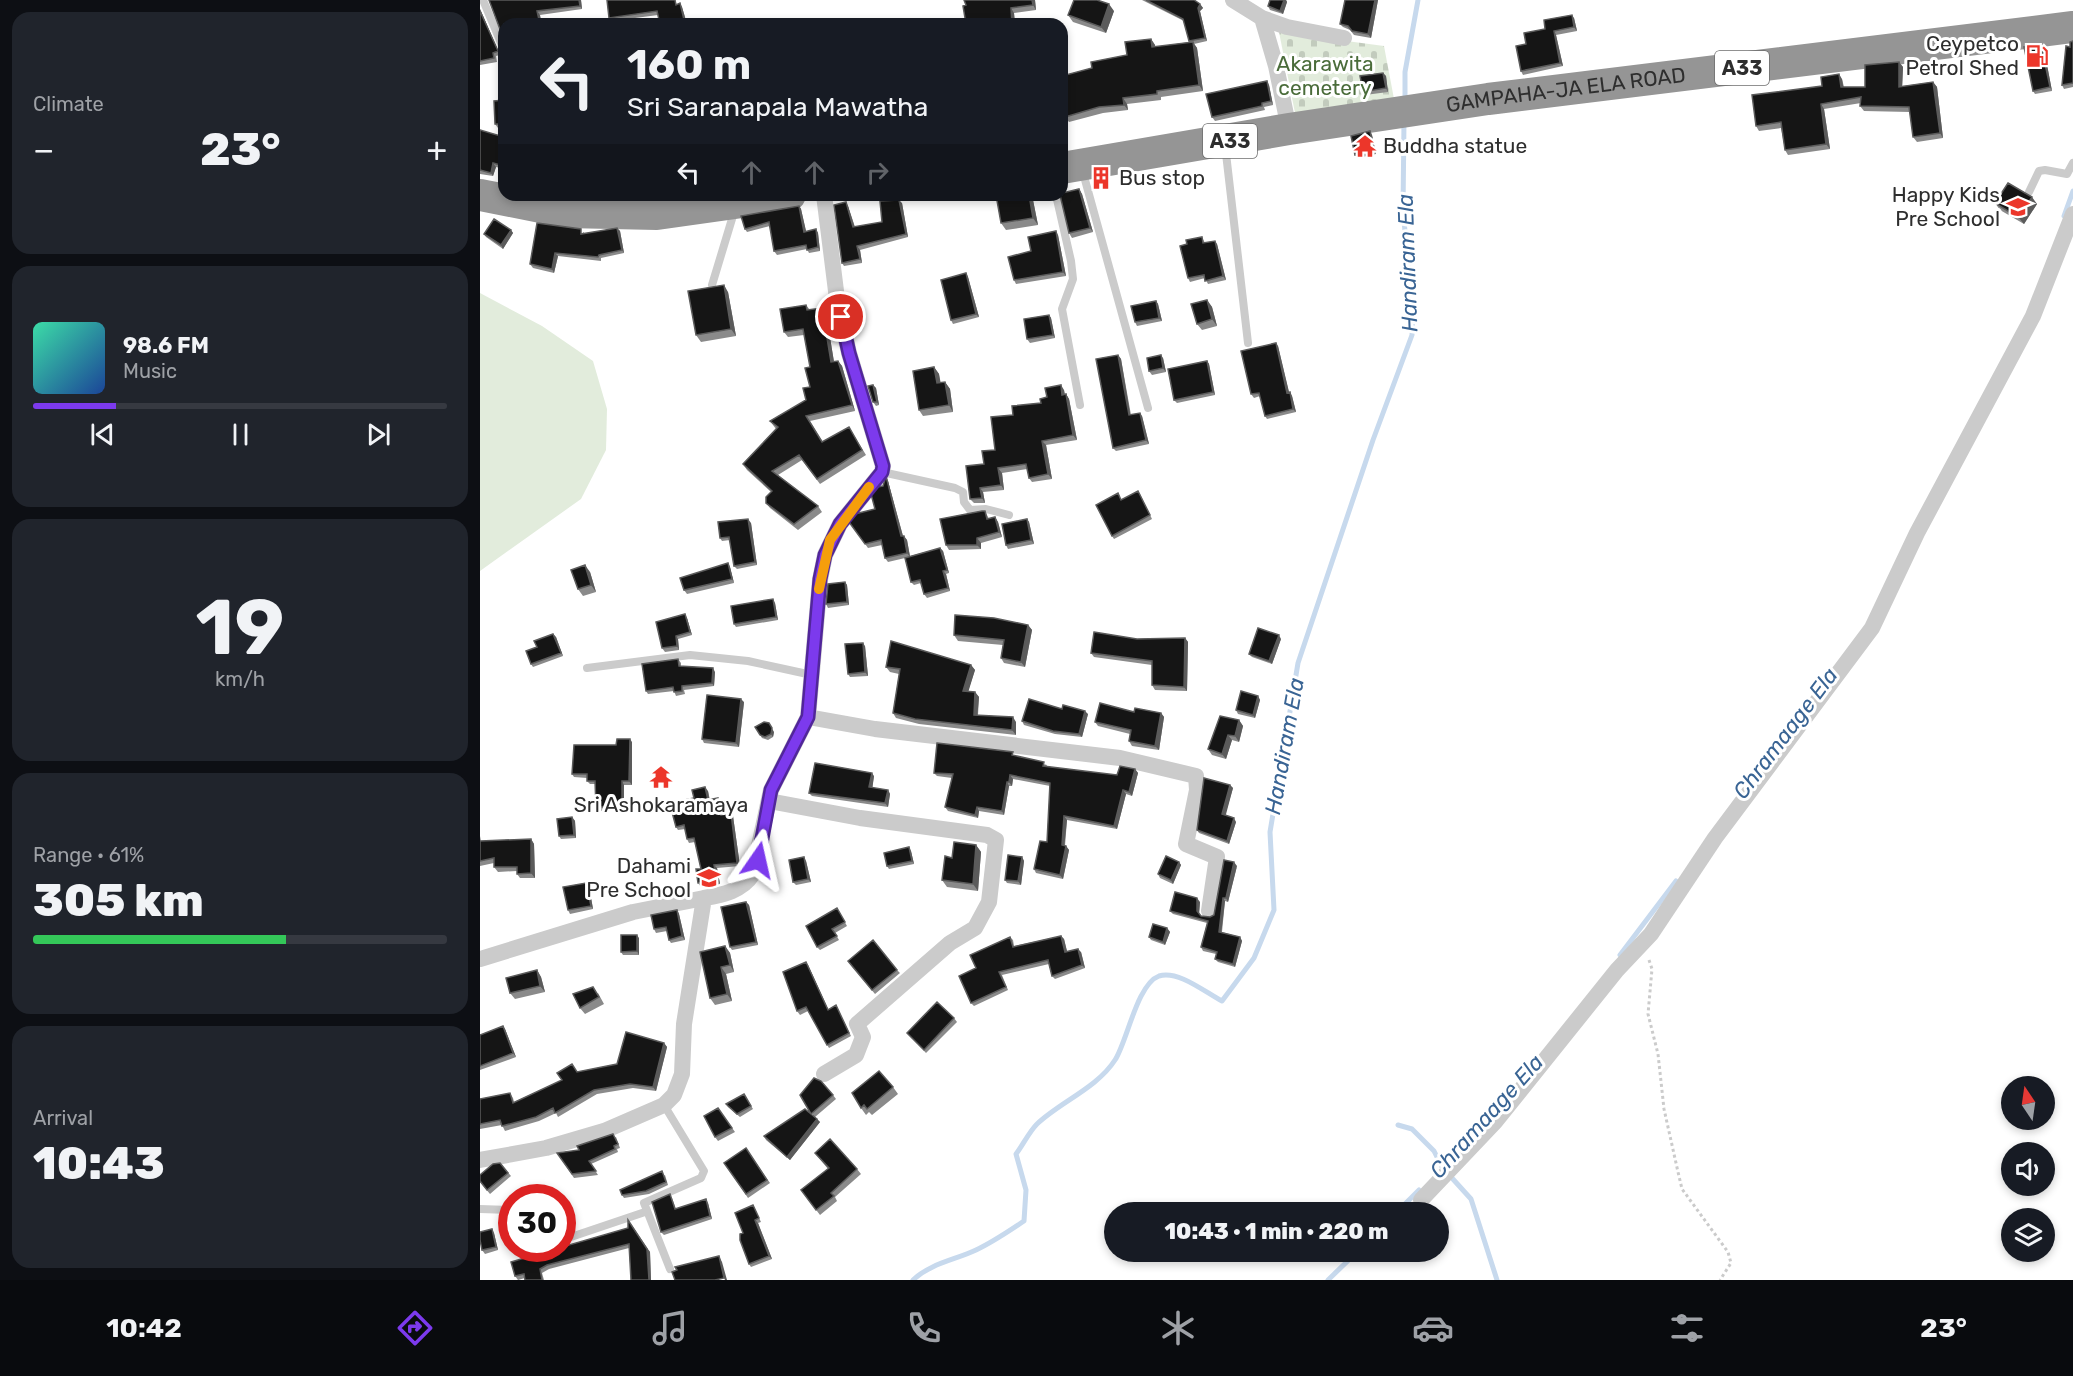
<!DOCTYPE html>
<meta charset="utf-8">
<style>
body{margin:0;font-family:Rubik,sans-serif;background:#20242c;color:#f1f3f6;height:100vh;display:flex;flex-direction:column;font-size:22px;white-space:nowrap}
*{box-sizing:border-box;margin:0}
p{font-size:20px;color:#9ea1a6}
.icon{flex:none;width:33px;height:33px;fill:none;stroke:currentColor;stroke-width:2;stroke-linecap:round;stroke-linejoin:round}
.map{position:relative;flex:1;overflow:hidden}
.side{display:flex;flex-direction:column;gap:12px;padding:12px;background:#0d0f14;width:480px}
.side>*{flex:none}
.top-card{position:absolute;left:18px;top:18px;width:570px;height:183px;border-radius:18px;box-shadow:0 3px 9px #0003;background:#171b24;color:#f1f3f6;overflow:hidden}
.needle{width:39px;rotate:347deg}
.fabs{position:absolute;left:1521px;top:1076px;display:grid;gap:12px}
.fabs a{display:grid;place-items:center;width:54px;height:54px;border-radius:50%;background:#171b24;box-shadow:0 3px 9px #0003;font-size:30px}
.speed{position:absolute;left:18px;top:1184px;display:flex;gap:12px;font-size:30px;font-weight:700;text-align:center}
.speed>*{display:grid;place-content:center;width:78px;height:78px;border-radius:50%;background:#171b24;box-shadow:0 3px 9px #0003;line-height:1}
.speed .limit{border:9px solid #d22;background:#fff;color:#111}
.pin{position:absolute;display:grid;place-items:center;width:51px;height:51px;color:#fff;margin:-26px;border:3px solid #fff;border-radius:50%;box-shadow:0 2px 6px #0007}
.me{position:absolute;width:66px;margin:-33px;rotate:11deg;stroke-linejoin:round;filter:drop-shadow(0 0 4px #0008)}
.turn{display:flex;align-items:center;gap:21px;height:126px;padding:0 30px;font-size:27px}
.turn .icon{width:78px;height:78px;stroke-width:2.5}
.turn b{display:block;font-size:42px;line-height:51px}
.lanes{display:flex;align-items:center;height:57px;padding:0 30px;background:#0003;justify-content:center;gap:30px;direction:ltr}
.lanes .off{opacity:.35}
.big{font-size:45px;font-weight:800;line-height:1.1}
.side .widget{flex:1;display:flex;flex-direction:column;justify-content:center;gap:9px;min-width:0;padding:0 21px;border-radius:18px;background:#20242c}
.side .dial{align-items:center;gap:0}
.dial b{font-size:78px;line-height:1}
.song{display:flex;align-items:center;gap:18px}
.cover{width:72px;height:72px;border-radius:9px;background:linear-gradient(135deg,hsl(160 70% 55%),hsl(220 70% 35%))}
.played{height:6px;border-radius:3px;background:linear-gradient(90deg,#7c3aed 20%,#363941 20%)}
.keys{display:flex;justify-content:space-around;direction:ltr}
.heat{display:flex;justify-content:space-between;align-items:center;font-size:33px;direction:ltr}
.charge{height:9px;border-radius:4px;background:linear-gradient(90deg,#34c759 61%,#363941 0)}
.trip{position:absolute;left:624px;top:1202px;width:345px;height:60px;border-radius:30px;background:#171b24;box-shadow:0 3px 9px #0003;font-weight:800;line-height:60px;text-align:center}
.tabs{display:flex;height:96px;justify-content:space-around;align-items:center;background:#090b0e;color:#9ea1a6}
.tabs .icon{width:42px;height:42px}
.tabs .active{color:#7c3aed}
.tabs b{font-size:27px;color:#f1f3f6}
main{display:flex;flex:1;min-height:0}
.map>svg:first-child{display:block}
.grass{fill:#e2ecdc}
.cemetery{fill:url(#cemetery-stones)}
.lines{fill:none;stroke-linecap:round;stroke-linejoin:round}
.stream{stroke:#c7d9ed;stroke-width:5}
.path{stroke:#cbcbcb;stroke-width:3;stroke-dasharray:3 3;stroke-linecap:butt}
.lane{stroke:#cbcbcb;stroke-width:8}
.street{stroke:#cbcbcb;stroke-width:16}
.highway{stroke:#959595;stroke-width:32}
.wall{fill:#8a8a8a}
.shaded-wall{fill:#5b5b5b}
.building{fill:#151515;stroke:#5b5b5b;stroke-width:1.5}
.route-casing{stroke:#51269a;stroke-width:15}
.route{stroke:#7c3aed;stroke-width:10}
.slow{stroke:#f59e0b;stroke-width:10}
.labels{text-anchor:middle;stroke-width:6;stroke-linejoin:round;paint-order:stroke}
.shield{fill:#fff;stroke:#6d6d6d;stroke-width:1.5}
.shield-label{font-size:20px;font-weight:bold;fill:#2e2e2e}
.poi-label{font-size:21px;fill:#2e2e2e;stroke:#fff;text-anchor:end}
.park-label{font-size:21px;fill:#4a6c3a;stroke:#fff}
.street-label{font-size:21px;fill:#2e2e2e;stroke:#fff}
.water-label{font-size:22px;font-style:italic;fill:#396494;stroke:#fff}
</style>
<main>
<section class="side">
<div class="widget"><p>Climate</p>
<div class="heat"><a>−</a><b class="big">23°</b><a>+</a></div>
</div>
<div class="widget">
<div class="song"><i class="cover"></i><div><b>98.6 FM</b><p>Music</p></div></div>
<div class="played"></div>
<div class="keys"><svg class="icon" aria-label="previous" viewBox="0 0 24 24"><path d="M18 5L8 12l10 7zM5 5v14"/></svg><svg class="icon" aria-label="pause" viewBox="0 0 24 24"><path d="M8 5v14M16 5v14"/></svg><svg class="icon" aria-label="next" viewBox="0 0 24 24"><path d="M6 5l10 7-10 7zM19 5v14"/></svg></div>
</div>
<div class="widget dial"><b>19</b><p>km/h</p></div>
<div class="widget"><p>Range · 61%</p><b class="big">305 km</b><div class="charge"></div></div>
<div class="widget"><p>Arrival</p><b class="big">10:43</b></div>
</section>
<div class="map">
<svg width="1593" height="1280" viewBox="0 0 1593 1280">
<defs>
<pattern id="cemetery-stones" width="16" height="16" patternUnits="userSpaceOnUse" patternTransform="scale(1.5)"><rect width="16" height="16" fill="#e2ecdc"/><path d="M2 7V4a2 2 0 0 1 4 0v3zM10 15v-3a2 2 0 0 1 4 0v3z" fill="#c2cbbd"/></pattern>
</defs>
<rect width="100%" height="100%" fill="#fff"/>
<!-- grass -->
<path class="grass" d="M0,293L62,326L113,361L127,409L126,450L101,499L0,571Z"/>
<!-- cemetery -->
<path class="cemetery" d="M799,32L904,46L914,99L816,118Z"/>
<g class="lines">
<!-- stream -->
<path class="stream" d="M925,102V72L938,0
M1584,216L1593,191
M1140,955L1196,881
M918,1125L932,1129L954,1151L962,1167L991,1199L1017,1280
M983,1144L1028,1093
M917,1212L939,1190
M433,1280C451,1263 475,1260 496,1250C513,1242 529,1231 544,1221L546,1190L536,1154C543,1145 549,1132 557,1124C580,1102 617,1088 635,1060C647,1042 657,984 679,976C699,970 726,993 742,1001L774,958L794,910L790,832L818,663L893,440L932,335L933,311L923,211L924,121
M848,1280L878,1251"/>
<!-- path -->
<path class="path" d="M1169,960L1172,969L1168,1014L1178,1054L1184,1109L1198,1172L1202,1189L1248,1252L1251,1263L1240,1280"/>
<!-- lane -->
<path class="lane" d="M3,0L24,50
M745,145L768,343
M602,169L668,408
M1549,192L1559,171L1565,170L1587,174L1593,163
M576,195L591,261L593,279L582,309L600,405
M232,285L255,209
M402,472L475,488L483,492L484,502L490,510L506,509L529,515
M107,668L210,655L268,661L332,675
M184,1105L224,1171L221,1178L164,1203L190,1269
M0,1209L32,1210
M82,1240L165,1212"/>
<!-- street -->
<path class="street" d="M753,0L782,18L796,66L809,129
M782,18L807,27L864,38
M328,717L395,729L640,758L716,776L717,790L706,844L737,857L729,911
M289,801L380,818L507,835L516,840L509,902L495,928L470,943L377,1024L383,1037L376,1055L344,1074
M0,959L153,912L224,898
M0,1160L66,1148L124,1131L184,1105L194,1095L202,1074L204,1024L224,898C243,895 262,891 273,874L291,790L328,717L340,580L345,555L360,524L402,472L403,466L369,353L357,299L344,195
M941,1200L1015,1122L1137,970L1171,934L1235,838L1392,628L1437,533L1553,316L1593,214"/>
<!-- highway -->
<g class="highway">
<path id="s1" d="M582,168L809,129L1008,99L1593,27"/>
<path d="M0,195L86,212L177,214L310,195"/>
</g>
</g>
<!-- wall -->
<path class="wall" d="M9,0H101L102,9L60,15Z
M484,0H555L556,10L534,13L535,24H486V5Z
M662,0H714L720,4L723,8L720,11L727,41L714,44L717,48L723,91L681,97V100L647,104L648,110L623,113L589,122L585,117L583,110H582V76L612,68L647,55L671,39L675,45V47L709,42L704,21Z
M790,0H806L807,2L803,14L790,10L788,6Z
M865,0H898L891,38L874,35L870,30L863,27L860,24Z
M197,4L202,7L207,24H180L178,15L132,21L129,18Z
M0,9L20,55L16,56L17,62L0,65Z
M634,11L626,33L593,22L588,15Z
M1094,18L1097,31L1076,35L1083,66L1043,75L1041,71L1046,44L1065,29Z
M1593,41V87L1584,89L1582,85L1590,47Z
M1564,49L1572,91L1555,94L1553,91Z
M1419,62L1423,67L1422,86L1453,82L1457,87L1463,138L1437,142L1433,137L1430,112L1384,111L1380,106L1381,103L1344,109L1350,149L1308,155L1305,150L1301,128L1279,131L1276,126L1342,86L1362,79L1364,87H1385Z
M903,73L906,76L908,92L885,95L883,92Z
M789,85L793,105L784,107L785,110L735,121L732,117Z
M24,100V127L18,128L15,124Z
M0,130L24,137V169L16,167L13,176L0,174Z
M892,135L896,154L878,158L875,155Z
M599,189L602,194L613,232L592,238L589,233Z
M516,195H552L558,225L526,230L521,223Z
M422,203L428,237L380,250L382,263L364,266L362,263L368,206L375,227L402,222Z
M1515,203L1557,204L1544,224L1520,210Z
M319,206L321,209L326,232L336,229L338,233L340,251L329,253L327,249L297,255L294,251L290,226L267,232L265,229Z
M137,228L140,231L144,253L121,258V261L78,256L74,273L53,268L50,264L104,232V234Z
M31,230L33,233L23,249L6,237L4,234Z
M578,235L586,276L536,284L534,280L551,251Z
M722,237L725,243L737,244L746,280L728,284L725,278L710,282L708,278L707,244Z
M486,273L488,277L499,317L473,324L471,320Z
M248,292L256,336L221,342L216,335Z
M727,300L732,307L737,326L722,330L717,324Z
M676,301L678,304L682,321L657,326L655,322Z
M326,305L330,310L342,308L346,313L354,362L358,361L362,366L375,411L330,421L343,442L369,427L386,455L340,484L322,460L298,475L338,506L342,512L318,530L290,508L286,503L291,492L267,470L263,464L296,429L290,421L326,400L330,387V367L324,335L308,337L304,332Z
M569,315L571,318L575,338L550,343L547,339Z
M798,346L809,393L812,396L816,412L787,419L785,416L780,396L774,398L771,394Z
M638,355L641,359L651,415L662,416L669,444L636,451L633,448Z
M683,358L686,372L672,375L669,371Z
M727,361L729,364L735,395L697,403L694,400Z
M454,367L459,374L460,383L465,382L470,389L473,412L443,416L439,410Z
M393,385L396,388L399,405L396,406L393,402Z
M584,390L585,394H586L589,399L597,440L566,445L572,479L552,482L549,478L547,469L522,473L524,490L503,492L505,503H494L490,499L504,464L515,450L533,415L561,403L567,397Z
M408,481L423,536L427,540L430,556L460,548L463,551L469,573L466,574L470,591L447,598L444,594L441,583L434,585L431,582L425,558L408,562L405,558L402,545L388,548L369,522L395,509L403,486Z
M660,494L672,519L634,539L632,536L642,499Z
M505,511L509,519L515,517L518,522L522,537L501,543V549L469,550L466,545Z
M547,519L549,522L554,544L528,549L526,545Z
M271,523L277,565L257,569L254,566L250,540L242,541L240,538Z
M248,563L250,567L254,583L207,594L204,590Z
M110,572L116,592L103,596L98,589Z
M365,582L367,585L369,605L348,608L346,604Z
M295,603L298,620L256,627L254,624Z
M207,618L212,635L198,639L199,650L185,652L182,648Z
M548,625L552,630L545,667L524,663L521,658L523,645L478,641L474,635Z
M73,634L76,637L83,656L53,667L51,664L57,647Z
M705,638L708,642L707,691L675,690L672,685V665L614,657L611,653L657,639Z
M801,639L792,664L772,657L769,654Z
M385,646L388,676L370,677L368,674Z
M198,659L201,663V667L235,672L234,686L204,690L205,694L196,696L194,691L168,694L166,691Z
M491,665L495,670L488,691L495,692L499,697L498,715L536,722V735L439,724L416,718L413,713L419,674L410,672L406,667Z
M778,696L780,700L775,718L758,714L756,710Z
M264,702L259,747L224,743L222,739Z
M582,709L608,714L602,737L575,734L544,725L542,721Z
M654,712L681,713L684,717L679,750L652,746L649,741L650,734L618,726L615,722Z
M759,720L763,726L759,742L752,740L746,759L732,755L728,749Z
M275,727L294,732L293,737L288,740L282,738Z
M152,742V785H144V811H118L116,807V784H110L107,781V778L94,777L92,774L136,745Z
M535,756L567,765L566,767L637,775L655,769L658,773L652,796L646,794L637,829L587,820L585,846H586L589,850L583,879L556,873L554,869L567,842L570,786L533,779L532,786H529L524,815L499,811L498,818L468,811L465,807L472,778L457,776L454,773Z
M394,776L392,788L408,790L410,794L408,807L332,796L329,793Z
M750,785L753,788L745,815L756,822L749,844L719,833L717,830Z
M228,791L230,800L241,801L243,814L251,813L253,816L260,866L237,868L240,884L221,887L218,883L221,869L215,842L209,843L207,839L205,829L198,830L196,827L206,809L214,798Z
M92,817L95,821L96,838L81,839L79,836Z
M0,836L1,841L51,839L54,844L55,878H40L37,874V871L18,872L14,867V863L0,866Z
M496,845L501,852L498,891L467,887L462,880L472,858Z
M431,851L434,864L409,869L407,866Z
M542,857L544,861L541,885L527,883L525,880Z
M326,861L331,882L316,885L313,882Z
M699,862L701,865L693,884L680,878L678,874Z
M757,866L748,902L745,901L742,932L760,937L762,941L755,967L738,962L735,959L736,954L723,951L721,947L727,923L693,914L690,911L720,902L719,914L721,916L730,917L734,915Z
M109,886L113,909L90,914L88,910Z
M266,902L269,905L278,945L252,950L250,947Z
M357,908L367,926L355,933L359,940L340,950L337,947Z
M197,910L199,914L205,940L191,943L189,940L187,931L176,933L174,929Z
M687,928L690,932L685,945L671,940L669,937Z
M581,936L584,939L587,952H601L605,968L575,979L572,976L569,964L522,975L528,990L494,1006L491,1003L496,968L530,937L533,940L534,946Z
M159,938V955H143L141,952Z
M245,946L250,953L254,972L246,974L252,1001L235,1005L230,998Z
M370,964L417,970L420,973L395,994Z
M328,965L348,1010L356,1005L371,1036L349,1048L328,1011L320,1015L317,1011Z
M57,970L61,977L65,992L35,999L30,993Z
M118,993L124,1004L105,1014L100,1008Z
M474,1018L477,1022L446,1053L427,1033Z
M25,1029L36,1057L0,1070V1035Z
M184,1043L187,1047L176,1091L153,1088L117,1094L78,1117L76,1113L59,1121L25,1131L22,1125L0,1129V1099L30,1093L33,1098L34,1102L82,1080L97,1072L137,1064Z
M413,1087L418,1094L392,1115L389,1112L386,1115L381,1108Z
M264,1094L273,1109L260,1117L248,1107L246,1104Z
M353,1095L356,1099L335,1117L340,1122L310,1160L286,1140L284,1136L332,1114Z
M238,1108L255,1132L238,1141L235,1137Z
M136,1137L140,1148L137,1149L138,1152L111,1164L118,1175L94,1178L77,1153L99,1150Z
M266,1148L290,1183L268,1198L244,1163Z
M335,1153L377,1169L381,1174L355,1197L357,1201L340,1215L321,1190L348,1169Z
M20,1163L31,1176L10,1194L0,1182Z
M185,1175L188,1185L169,1194L144,1198L142,1195Z
M83,1197L88,1204L92,1223L82,1225V1198Z
M192,1198L196,1209L228,1203L232,1219L184,1235L181,1232Z
M273,1205L281,1222L278,1223L292,1259L271,1267L269,1264L263,1233Z
M148,1228L170,1252L171,1280H151L149,1248L69,1269L62,1273L64,1280H45V1278L38,1280L35,1276Z
M14,1233L18,1250L5,1254L2,1250Z"/>
<!-- shaded-wall -->
<path class="shaded-wall" d="M99,0H101L102,9L100,6Z
M552,0H555L556,10L553,5Z
M804,0H806L807,2L803,14L800,11Z
M895,0H898L891,38L888,34Z
M200,3L202,7L207,24H205Z
M629,4L634,11L626,33L621,27Z
M720,4L723,8L720,11L727,41L725,38L718,8Z
M531,8L534,13L535,24H532Z
M0,9L20,55L18,51L0,11Z
M57,11L60,15L62,24H60Z
M1092,15L1094,18L1097,31L1094,27Z
M1074,31L1076,35L1083,66L1080,63Z
M671,39L675,45L676,53L672,47Z
M713,42L717,48L723,91L719,85Z
M1561,45L1564,49L1572,91L1570,87Z
M1419,62L1423,67L1422,92L1419,87Z
M903,73L906,76L908,92L906,88Z
M1359,74L1362,79L1364,92L1361,87Z
M787,81L789,85L793,105L791,101Z
M1453,82L1457,87L1463,138L1460,133Z
M643,98L647,104L648,110L644,105Z
M1341,104L1344,109L1350,149L1346,144Z
M890,131L892,135L896,154L894,150Z
M13,163L16,167L13,176L11,173Z
M599,189L602,194L613,232L610,228Z
M549,195H552L558,225L553,218Z
M1552,197L1557,204L1544,224L1539,218Z
M419,200L422,203L428,237L426,234Z
M366,202L368,206L376,231L373,227Z
M319,206L321,209L327,235L324,232Z
M137,228L140,231L144,253L142,250Z
M336,229L338,233L340,251L338,247Z
M31,230L33,233L23,249L21,245Z
M576,231L578,235L586,276L583,272Z
M735,241L737,244L746,280L743,276Z
M377,246L380,250L382,263L380,259Z
M75,253L78,256L74,273L72,269Z
M486,273L488,277L499,317L496,314Z
M244,285L248,292L256,336L251,329Z
M727,300L732,307L737,326L732,319Z
M676,301L678,304L682,321L679,318Z
M342,308L346,313L355,368L351,362Z
M569,315L571,318L575,338L573,335Z
M796,343L798,346L810,396L807,393Z
M638,355L641,359L651,419L649,415Z
M681,355L683,358L686,372L683,368Z
M358,361L362,366L375,411L372,405Z
M727,361L729,364L735,395L733,392Z
M454,367L459,374L462,390L457,383Z
M465,382L470,389L473,412L469,405Z
M393,385L396,388L399,405L397,402Z
M581,385L584,390L585,399L582,395Z
M810,392L812,396L816,412L813,409Z
M586,394L589,399L597,440L593,435Z
M660,413L662,416L669,444L666,440Z
M562,441L566,445L572,479L568,474Z
M518,468L522,473L524,490L521,485Z
M406,476L408,481L424,540L421,536Z
M500,488L503,492L505,503L502,498Z
M515,517L518,522L522,537L519,532Z
M268,519L271,523L277,565L275,562Z
M547,519L549,522L554,544L551,540Z
M424,536L427,540L430,557L427,553Z
M497,538L501,543V549L497,545Z
M460,548L463,551L469,573L467,570Z
M248,563L250,567L254,583L252,579Z
M105,565L110,572L116,592L111,585Z
M463,571L466,574L470,591L468,588Z
M365,582L367,585L369,605L367,602Z
M293,599L295,603L298,620L296,617Z
M205,614L207,618L212,635L210,632Z
M548,625L552,630L545,667L541,662Z
M73,634L76,637L83,656L81,653Z
M799,635L801,639L792,664L789,661Z
M196,636L198,639L199,650L197,646Z
M705,638L708,642L707,691L704,687Z
M383,643L385,646L388,676L385,672Z
M491,665L495,670L487,696L483,691Z
M233,668L235,672L234,686L232,683Z
M495,692L499,697L497,720L494,715Z
M778,696L780,700L775,718L773,715Z
M261,699L264,702L259,747L256,743Z
M605,711L608,714L602,737L599,734Z
M681,713L684,717L679,750L675,746Z
M533,717L536,722V735L532,730Z
M759,720L763,726L759,742L755,736Z
M289,723L294,732L293,737L291,734Z
M748,735L752,740L746,759L742,754Z
M150,739L152,742V785L149,781Z
M655,769L658,773L652,796L649,792Z
M392,773L394,776L392,791L389,787Z
M530,775L533,779L532,786L529,782Z
M142,781L144,785V811L142,807Z
M527,782L529,786L524,815L522,811Z
M750,785L753,788L745,818L742,814Z
M225,787L228,791L230,804L228,800Z
M408,790L410,794L408,807L405,803Z
M643,790L646,794L637,829L634,826Z
M238,798L241,801L244,818L241,815Z
M497,807L499,811L498,818L495,815Z
M251,813L253,816L260,866L257,863Z
M584,816L587,820L584,849L582,845Z
M92,817L95,821L96,838L94,835Z
M754,818L756,822L749,844L747,841Z
M51,839L54,844L55,878L51,873Z
M496,845L501,852L498,891L493,884Z
M586,846L589,850L583,879L580,875Z
M429,847L431,851L434,864L432,861Z
M324,857L326,861L331,882L328,879Z
M542,857L544,861L541,885L538,881Z
M699,862L701,865L693,884L691,880Z
M754,862L757,866L748,902L746,898Z
M234,865L237,868L240,884L237,880Z
M106,883L109,886L113,909L111,906Z
M717,898L720,902L719,914L717,911Z
M743,898L745,901L741,935L739,932Z
M266,902L269,905L278,945L276,942Z
M197,910L199,914L205,940L202,936Z
M687,928L690,932L685,945L683,942Z
M157,935L159,938V955L157,951Z
M581,936L584,939L588,955L585,952Z
M760,937L762,941L755,967L753,964Z
M245,946L250,953L254,972L250,965Z
M598,949L601,952L605,968L602,965Z
M326,962L328,965L350,1013L348,1010Z
M241,967L246,974L252,1001L247,994Z
M57,970L61,977L65,992L60,986Z
M23,1026L25,1029L36,1057L33,1053Z
M184,1043L187,1047L176,1091L173,1087Z
M337,1119L340,1122L310,1160L307,1157Z
M83,1197L88,1204L92,1223L87,1217Z
M226,1199L228,1203L232,1219L230,1216Z
M275,1220L278,1223L292,1259L289,1256Z
M151,1224L170,1252L171,1280H169Z
M12,1229L14,1233L18,1250L16,1247Z
M239,1256L242,1262L247,1280H245L244,1278Z"/>
<!-- building -->
<path class="building" d="M9,0H99L100,6L57,11L60,24H24V40Z
M127,0H195L196,5L200,3L205,24H180L177,11L129,18Z
M484,0H552L553,5L531,8L532,24H486L483,6L486,5Z
M594,0H617L629,4L621,27L588,15Z
M666,0H714L720,4L718,8L725,38L709,41L703,19Z
M790,0H804L800,11L788,6Z
M865,0H895L888,34L872,31L868,26L860,24Z
M0,11L18,51L13,53L14,58L0,61Z
M1092,15L1094,27L1074,31L1080,63L1041,71L1036,46L1046,44L1044,33L1065,29L1064,20Z
M671,39L672,47L713,42L719,85L677,91V94L643,98L644,105L619,107L585,117L582,105V76L612,68L611,62L647,55L645,42Z
M1593,41V83L1582,85L1586,46L1590,47V42Z
M1561,45L1570,87L1553,91L1544,47Z
M1419,62V87L1453,82L1460,133L1433,137L1429,107L1380,106L1381,97L1341,104L1346,144L1305,150L1301,122L1276,126L1272,95L1342,86L1341,77L1359,74L1361,87H1385V65Z
M903,73L906,88L883,92L880,76Z
M787,81L791,101L782,103V106L732,117L726,94Z
M24,100V124H15L14,101Z
M0,130L24,137V166L13,163L11,173L0,170Z
M890,131L894,150L875,155L871,136Z
M1528,183L1552,197L1539,218L1515,203Z
M599,189L610,228L589,233L580,195H582V193Z
M516,195H549L553,218L521,223Z
M419,200L426,234L377,246L380,259L362,263L354,205L366,202L373,227L402,222L400,201Z
M319,206L324,232L336,229L338,247L327,250L326,245L294,251L289,222L265,229L261,216Z
M14,219L31,230L21,245L4,234Z
M57,223L101,229V234L137,228L142,250L119,255L118,257L75,253L72,269L50,264Z
M576,231L583,272L534,280L528,257L551,251L548,237Z
M722,237L723,243L735,241L743,276L725,281L724,275L708,278L700,246L707,244L706,240Z
M486,273L496,314L471,320L461,280Z
M244,285L251,329L216,335L208,291Z
M727,300L732,319L717,324L711,304Z
M676,301L679,318L655,322L651,306Z
M326,305L327,310L342,308L351,362L358,361L372,405L326,416L342,442L369,427L382,450L337,479L319,455L292,471L338,506L314,524L286,503V497L292,491L263,464L298,427L290,421L326,400L323,388L330,387L325,368L330,367L323,329L304,332L300,309Z
M569,315L573,335L547,339L544,319Z
M796,343L807,393L810,392L813,409L785,416L779,393L771,394L761,351Z
M638,355L649,415L660,413L666,440L633,448L616,359Z
M681,355L683,368L669,371L667,358Z
M727,361L733,392L694,400L688,369Z
M454,367L457,383L465,382L469,405L439,410L433,371Z
M393,385L397,402H393L388,386Z
M581,385L582,395L586,394L593,435L562,441L568,474L549,478L546,464L518,468L521,485L500,488L502,498L490,499L486,466L504,464L502,451L515,450L511,417L533,415L532,406L561,403L560,399L567,397L565,388Z
M406,476L421,536H424L427,553L405,558L401,540L385,544L369,522L375,514L395,509L391,494L397,487L403,486Z
M658,491L670,515L632,536L616,505L638,493L641,500Z
M502,511H505L507,519L515,517L519,532L497,538V545H466L460,519Z
M268,519L275,562L254,566L249,537L240,538L238,522Z
M547,519L551,540L526,545L522,524Z
M460,548L467,570L463,571L468,588L444,594L440,580L431,582L425,558Z
M248,563L252,579L204,590L200,578Z
M105,565L111,585L98,589L91,570Z
M365,582L367,602L346,604L348,584Z
M293,599L296,617L254,624L251,606Z
M205,614L210,632L196,636L197,646L182,648L176,622Z
M475,615L514,618L548,625L541,662L521,658L524,640L474,635Z
M778,628L799,635L789,661L769,654Z
M614,632L657,639L705,638L704,687L672,685V661L611,653Z
M73,634L81,653L51,664L46,651L57,647L54,641Z
M411,641L491,665L483,691L495,692L494,715L533,717L532,730L435,719L413,713L420,669L406,667Z
M383,643L385,672L368,674L365,644Z
M198,659L199,666L233,668L232,683L202,686V691L194,692L193,687L166,691L162,664Z
M761,691L778,696L773,715L756,710Z
M227,695L261,699L256,743L222,739Z
M549,699L582,709L583,705L605,711L599,734L573,731L542,721Z
M620,703L654,712L655,708L681,713L675,746L649,741L651,730L615,722Z
M740,716L759,720L755,736L748,735L742,754L728,749Z
M284,722L289,723L292,728L291,734L285,737L280,735L275,727Z
M137,739H150L149,781H142V807H116L115,781H107V774H92L94,745H136Z
M457,743L533,752L532,755L564,762L563,766L637,775L640,766L655,769L649,792L643,790L634,826L584,816L582,845L586,846L580,875L554,869L560,841L567,842L570,783L530,775L529,782H527L522,811L497,807L495,815L465,807L473,774L454,773Z
M335,763L392,773L389,787L408,790L405,803L329,793Z
M724,778L750,785L742,814L754,818L747,841L717,830Z
M225,787L228,800L238,798L241,815L251,813L257,863L234,865L237,880L218,883L216,869H221L214,838L207,839L204,825L196,827L192,812L206,809L204,800L214,798L212,790Z
M92,817L94,835L79,836L77,819Z
M51,839V873L37,874V867H14V858L0,861V841Z
M474,842L496,845L493,884L462,880L465,856L472,858Z
M429,847L432,861L407,866L404,853Z
M528,855L542,857L538,881L525,880Z
M686,856L699,862L691,880L678,874Z
M324,857L328,879L313,882L309,860Z
M744,860L754,862L746,898H743L739,932L760,937L753,964L735,959L737,952L721,947L728,921L690,911L695,892L717,898V911L721,916L730,917L734,915Z
M106,883L111,906L88,910L83,887Z
M266,902L276,942L250,947L241,907Z
M357,908L365,922L352,929L357,936L337,947L326,926Z
M197,910L202,936L189,940L186,927L174,929L171,915Z
M673,924L687,928L683,942L669,937Z
M141,935H157V951L141,952Z
M581,936L585,952L598,949L602,965L572,976L568,960L519,972L526,987L491,1003L479,976L496,968L490,955L530,937L533,947Z
M393,940L417,970L392,990L368,961Z
M245,946L250,965L241,967L247,994L230,998L220,952Z
M326,962L348,1010L356,1005L369,1033L347,1045L326,1007L317,1011L303,972Z
M57,970L60,986L30,993L26,978Z
M113,987L119,997L100,1008L93,994Z
M457,1002L474,1018L444,1050L427,1033Z
M23,1026L33,1053L0,1066V1035Z
M146,1032L184,1043L173,1087L150,1084L114,1090L75,1113L73,1108L56,1117L22,1126L20,1120L0,1124V1099L30,1093L33,1103L82,1080L77,1073L92,1064L97,1072L137,1064Z
M399,1071L413,1087L387,1109L384,1105L381,1108L372,1093Z
M334,1078L341,1081L353,1095L331,1114L320,1095Z
M264,1094L271,1106L257,1114L246,1104Z
M238,1108L252,1128L235,1137L224,1116Z
M325,1109L337,1119L307,1157L284,1136Z
M133,1134L138,1144L134,1146L135,1149L109,1161L116,1171L92,1174L77,1153L99,1150L97,1146Z
M350,1139L377,1169L351,1193L354,1196L336,1210L321,1190L349,1168L335,1153Z
M266,1148L287,1180L266,1194L244,1163Z
M20,1163L28,1173L7,1190L0,1181V1175L13,1164Z
M182,1171L186,1182L166,1191L142,1195L140,1190Z
M190,1194L195,1209L226,1199L230,1216L181,1232L172,1202Z
M83,1197L87,1217L82,1218V1198Z
M273,1205L279,1218L275,1220L289,1256L269,1264L260,1240V1234L263,1233L255,1213Z
M148,1220L167,1249L169,1280H151L149,1244L67,1265L60,1269L62,1280H45L44,1274L35,1276L31,1262L78,1248H82V1247L148,1228Z
M12,1229L16,1247L2,1250L0,1240V1232Z
M239,1256L244,1278L235,1280H195L192,1272L197,1270L195,1267Z"/>
<g class="lines">
<!-- route casing -->
<g class="route-casing">
<path id="route" d="M278,860L291,790L328,717L340,579L345,555L360,524L402,472L403,466L369,353L361,317"/>
</g>
<!-- route -->
<use href="#route" class="route"/>
<!-- slow -->
<path class="slow" d="M339,589L350,540L389,487"/>
</g>
<!-- icons -->
<defs>
<g id="fuel-bare" transform="scale(1.8)"><path d="M-5.5-6h7V0h2V4h1.3V-2.5L3-4.5l.8-.8L6-3V5H2.5V1h-1V6h-7ZM-4.2-4.7v3.2H.2V-4.7Z" fill="#ec362a" stroke="#fff" stroke-width="2.5" paint-order="stroke"/></g>
<g id="temple-bare" transform="scale(1.8)"><path d="M0-6L5-2H3V0L6.5 2.5H4V6H1.5V3h-3V6H-4V2.5H-6.5L-3 0V-2H-5Z" fill="#ec362a" stroke="#fff" stroke-width="2.5" paint-order="stroke"/></g>
<g id="building-bare" transform="scale(1.8)"><path d="M-4-6H4V6H1V3H-1V6H-4ZM-2.5-4.3h1.7v1.8h-1.7ZM.8-4.3h1.7v1.8H.8ZM-2.5-1h1.7V.8h-1.7ZM.8-1h1.7V.8H.8Z" fill="#ec362a" stroke="#fff" stroke-width="2.5" paint-order="stroke"/></g>
<g id="school-bare" transform="scale(1.8)"><path d="M0-5L7-2L0 1L-7-2ZM-4 1L0 2.5L4 1V4Q0 6-4 4Z" fill="#ec362a" stroke="#fff" stroke-width="2.5" paint-order="stroke"/></g>
</defs>
<g fill-rule="evenodd">
<use href="#fuel-bare" x="1557" y="56"/>
<use href="#temple-bare" x="885" y="146"/>
<use href="#building-bare" x="621" y="178"/>
<use href="#school-bare" x="1538" y="207"/>
<use href="#temple-bare" x="181" y="777"/>
<use href="#school-bare" x="229" y="878"/>
</g>
<g class="labels">
<!-- shield labels -->
<g class="shield">
<rect x="1235" y="51" width="54" height="34" rx="4.5"/>
<rect x="723" y="124" width="54" height="34" rx="4.5"/>
</g>
<g class="shield-label">
<text x="1262" y="75">A33</text>
<text x="750" y="148">A33</text>
</g>
<!-- poi labels -->
<g class="poi-label">
<text x="1539" y="51">Ceypetco<tspan x="1539" dy="24">Petrol Shed</tspan></text>
<text x="903" y="153" text-anchor="start">Buddha statue</text>
<text x="639" y="185" text-anchor="start">Bus stop</text>
<text x="1520" y="202">Happy Kids<tspan x="1520" dy="24">Pre School</tspan></text>
<text x="181" y="812" text-anchor="middle">Sri Ashokaramaya</text>
<text x="211" y="873">Dahami<tspan x="211" dy="24">Pre School</tspan></text>
</g>
<!-- park labels -->
<g class="park-label">
<text x="845" y="71">Akarawita<tspan x="845" dy="24">cemetery</tspan></text>
</g>
<!-- street labels -->
<g class="street-label">
<text dy="7" stroke="none"><textPath href="#s1" startOffset="510">GAMPAHA-JA ELA ROAD</textPath></text>
</g>
<!-- water labels -->
<g class="water-label">
<text transform="translate(927 263) rotate(-92)" y="8">Handiram Ela</text>
<text transform="translate(1305 733) rotate(-53)" y="8">Chramaage Ela</text>
<text transform="translate(804 746) rotate(-80)" y="8">Handiram Ela</text>
<text transform="translate(1006 1116) rotate(-48)" y="8">Chramaage Ela</text>
</g>
</g>
</svg>
<div class="fabs">
<a><svg class="needle" viewBox="-14 -14 28 28"><path d="M0-13l5 13h-10z" fill="#e53935"/><path d="M0 13l5-13h-10z" fill="#9ea1a6"/></svg></a>
<a><svg class="icon" aria-label="sound" viewBox="0 0 24 24"><path d="M4 9h4l5-4v14l-5-4H4zM17 9q2 3 0 6"/></svg></a>
<a><svg class="icon" aria-label="layers" viewBox="0 0 24 24"><path d="M12 4l9 5-9 5-9-5zM3 14l9 5 9-5"/></svg></a>
</div>
<div class="speed"><div class="limit">30</div></div>
<div class="pin" style="left:361px;top:317px;background:#d93025"><svg class="icon" aria-label="arrive" viewBox="0 0 24 24"><path d="M6 21V4h12l-3 4 3 4H6"/></svg></div>
<svg class="me" style="left:278px;top:860px" viewBox="-20 -20 40 40"><path d="M0-17L14 15 0 8-14 15z" fill="#7c3aed" stroke="#fff" stroke-width="4"/></svg>
<div class="trip">10:43 · 1 min · 220 m</div>
<div class="top-card">
<div class="turn"><svg class="icon" aria-label="left" viewBox="0 0 24 24"><path d="M17 20v-9H6M10 6l-5 5 5 5"/></svg><div><b>160 m</b>Sri Saranapala Mawatha</div></div>
<div class="lanes"><svg class="icon" aria-label="left" viewBox="0 0 24 24"><path d="M17 20v-9H6M10 6l-5 5 5 5"/></svg><svg class="icon off" aria-label="ahead" viewBox="0 0 24 24"><path d="M12 20V5M6 11l6-6 6 6"/></svg><svg class="icon off" aria-label="ahead" viewBox="0 0 24 24"><path d="M12 20V5M6 11l6-6 6 6"/></svg><svg class="icon off" aria-label="right" viewBox="0 0 24 24"><path d="M7 20v-9h11M14 6l5 5-5 5"/></svg></div>
</div>
</div>
</main>
<nav class="tabs">
<b>10:42</b>
<svg class="icon active" aria-label="directions" viewBox="0 0 24 24"><path d="M12 3l9 9-9 9-9-9zM9 14v-3h6M13 9l2 2-2 2"/></svg>
<svg class="icon" aria-label="music" viewBox="0 0 24 24"><path d="M9 18V5l10-2v13"/><circle cx="6" cy="18" r="3"/><circle cx="16" cy="16" r="3"/></svg>
<svg class="icon" aria-label="phone" viewBox="0 0 24 24"><path d="M5 4h4l2 5-3 2q2 4 5 5l2-3 5 2v4C11 20 4 13 5 4z"/></svg>
<svg class="icon" aria-label="climate" viewBox="0 0 24 24"><path d="M12 3v18M4 7l16 10M4 17L20 7"/></svg>
<svg class="icon" aria-label="car" viewBox="0 0 24 24"><path d="M5 17H2v-5l4-1 3-4h7l3 4 3 1v5h-3M9 17h6M6 11h13"/><circle cx="7" cy="17" r="2"/><circle cx="17" cy="17" r="2"/></svg>
<svg class="icon" aria-label="filters" viewBox="0 0 24 24"><path d="M4 7h16M4 17h16"/><circle cx="9" cy="7" r="2"/><circle cx="15" cy="17" r="2"/></svg>
<b>23°</b>
</nav>
